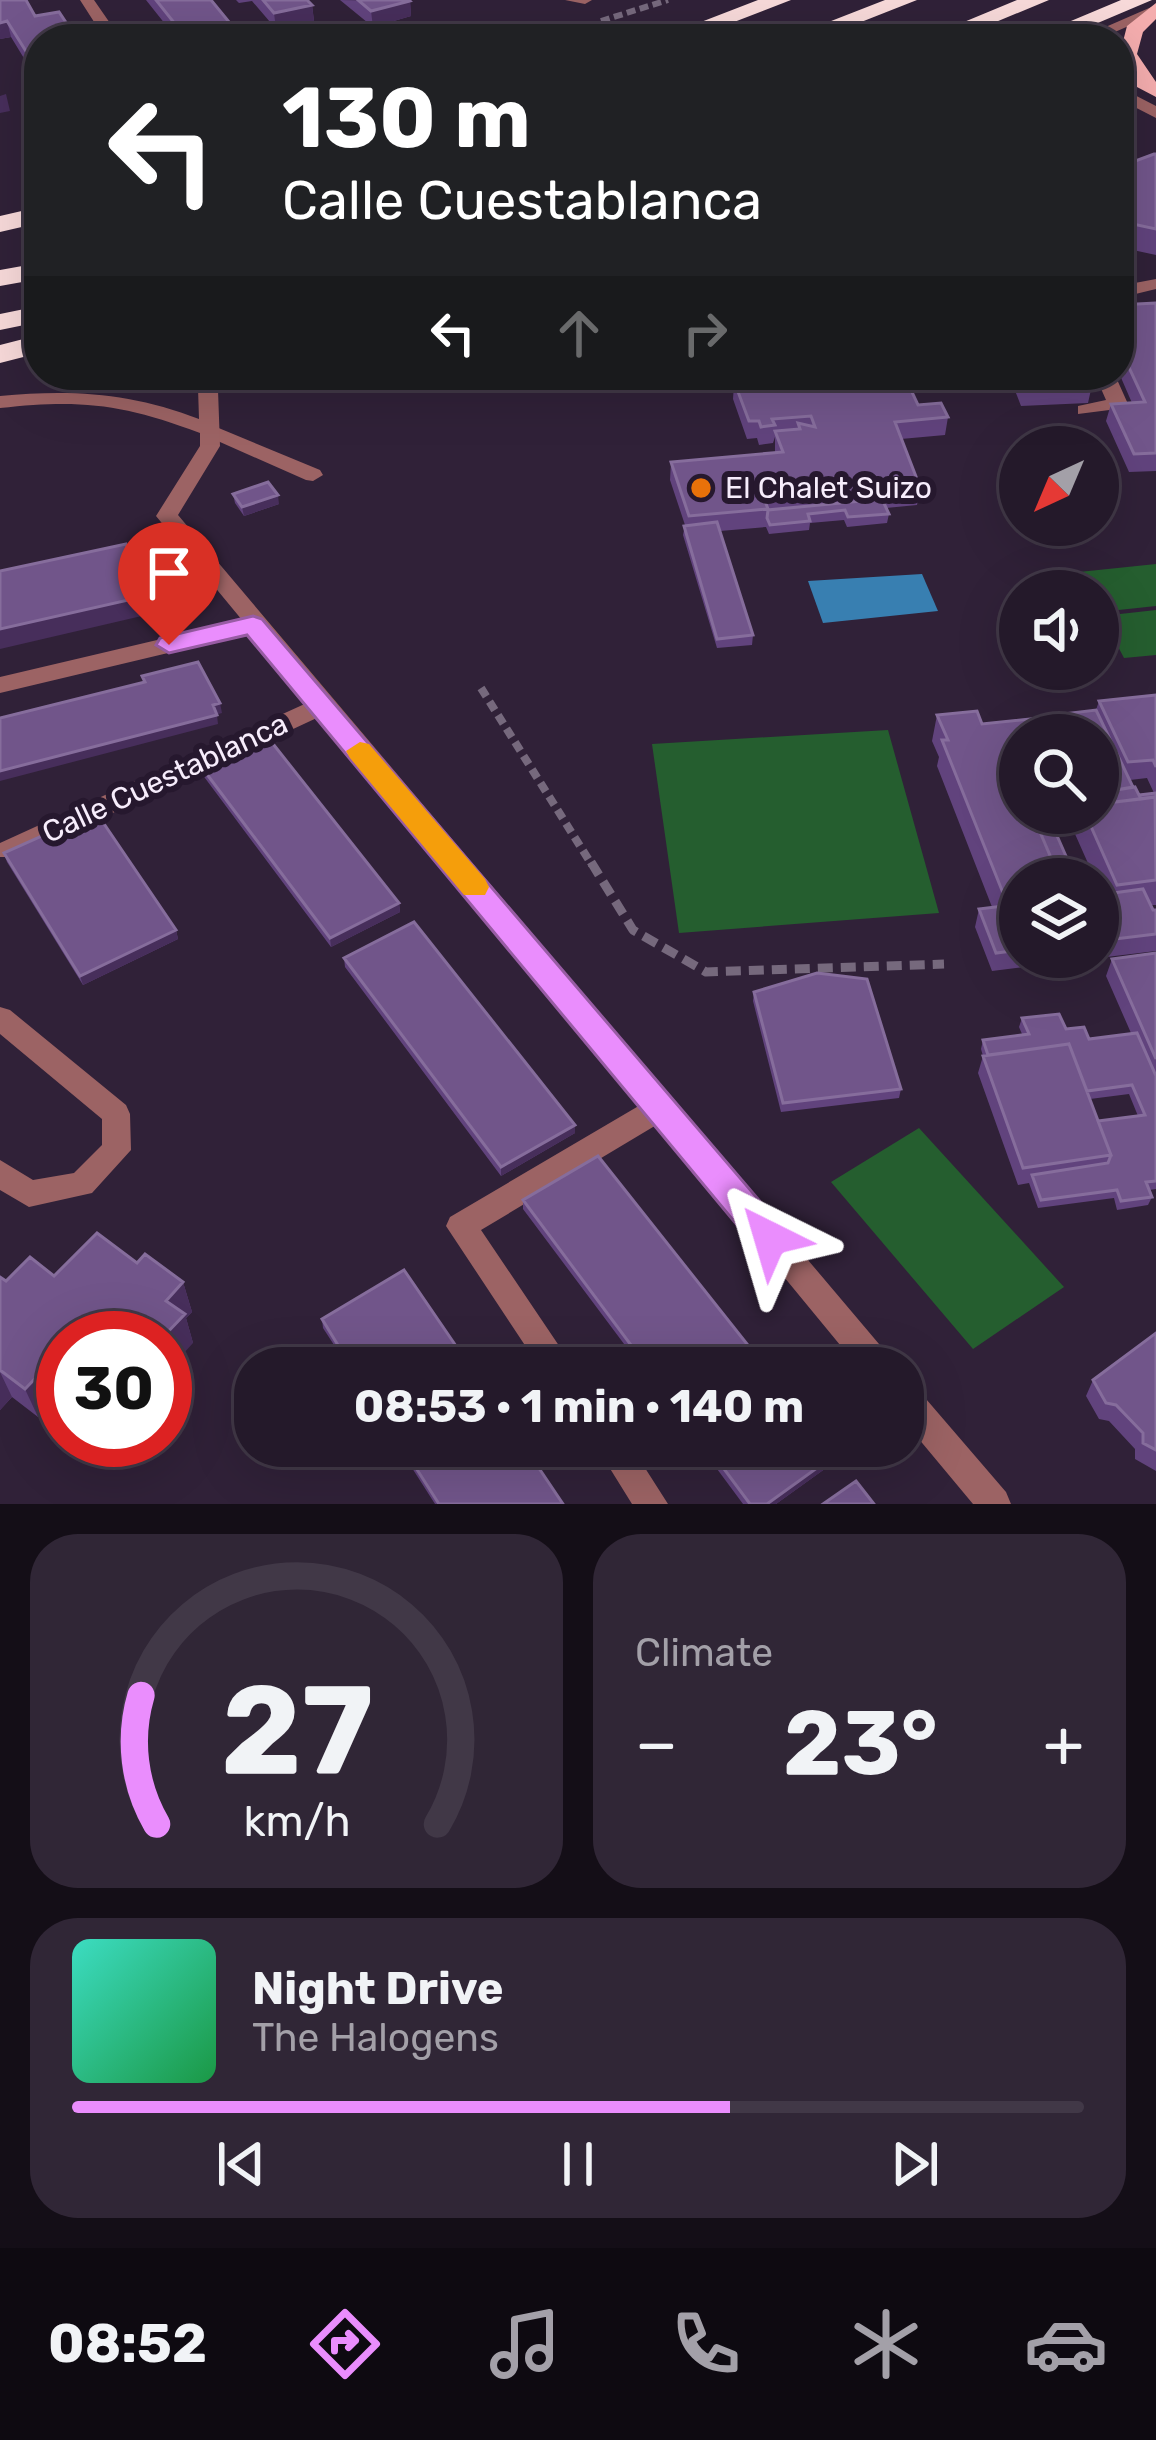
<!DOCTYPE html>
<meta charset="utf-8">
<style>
body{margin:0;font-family:Rubik,sans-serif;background:#302636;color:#f1f3f6;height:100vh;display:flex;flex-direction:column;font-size:45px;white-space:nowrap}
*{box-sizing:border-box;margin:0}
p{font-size:39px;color:#a3a0a8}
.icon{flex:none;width:66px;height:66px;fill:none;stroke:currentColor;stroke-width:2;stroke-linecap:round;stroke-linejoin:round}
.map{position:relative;height:1504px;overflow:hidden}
.drawer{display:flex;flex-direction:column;gap:30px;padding:30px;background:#140e17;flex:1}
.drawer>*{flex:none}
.banner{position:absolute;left:24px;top:24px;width:1110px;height:366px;border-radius:48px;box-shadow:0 12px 48px #0002,0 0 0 3px #413847;background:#202124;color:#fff;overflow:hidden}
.needle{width:78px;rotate:224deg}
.controls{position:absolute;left:999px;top:426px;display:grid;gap:24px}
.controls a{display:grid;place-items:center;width:120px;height:120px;border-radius:50%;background:#24192a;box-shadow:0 12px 48px #0002,0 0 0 3px #413847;font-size:60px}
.speed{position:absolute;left:36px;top:1311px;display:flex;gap:24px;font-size:60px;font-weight:700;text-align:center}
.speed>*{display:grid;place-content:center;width:156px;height:156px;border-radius:50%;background:#24192a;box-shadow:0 12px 48px #0002,0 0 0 3px #413847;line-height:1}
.speed .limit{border:18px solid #d22;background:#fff;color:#111}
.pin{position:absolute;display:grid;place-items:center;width:102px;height:102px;color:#fff;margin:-123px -51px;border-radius:50% 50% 50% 0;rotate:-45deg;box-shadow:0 0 12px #0007}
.pin .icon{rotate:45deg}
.me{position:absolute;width:132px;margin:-66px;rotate:320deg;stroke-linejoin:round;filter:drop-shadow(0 0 9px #0008)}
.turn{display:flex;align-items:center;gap:42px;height:252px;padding:0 60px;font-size:54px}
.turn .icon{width:156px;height:156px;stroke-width:2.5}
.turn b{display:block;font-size:84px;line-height:102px}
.lanes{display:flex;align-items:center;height:114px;padding:0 60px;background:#0003;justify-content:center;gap:60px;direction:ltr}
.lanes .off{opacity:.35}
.big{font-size:90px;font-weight:700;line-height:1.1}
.drawer .card{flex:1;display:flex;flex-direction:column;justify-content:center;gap:18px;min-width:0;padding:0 42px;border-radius:48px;background:#302636}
.drawer .dial{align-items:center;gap:0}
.dial svg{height:312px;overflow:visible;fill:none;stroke:#413847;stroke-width:7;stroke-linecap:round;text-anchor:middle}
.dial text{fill:#f1f3f6;stroke:none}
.song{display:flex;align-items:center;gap:36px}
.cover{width:144px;height:144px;border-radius:18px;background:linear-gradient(135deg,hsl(170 70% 55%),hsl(140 70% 35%))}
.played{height:12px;border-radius:6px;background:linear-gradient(90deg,#ea8dfd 65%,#413847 65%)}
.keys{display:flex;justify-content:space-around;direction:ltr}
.heat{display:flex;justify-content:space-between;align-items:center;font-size:66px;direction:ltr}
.drawer .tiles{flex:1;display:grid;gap:30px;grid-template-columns:1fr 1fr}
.card:last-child{grid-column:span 2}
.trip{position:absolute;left:234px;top:1347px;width:690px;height:120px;border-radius:48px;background:#24192a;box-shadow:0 12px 48px #0002,0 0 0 3px #413847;font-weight:700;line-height:120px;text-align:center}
.tab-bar{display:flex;height:192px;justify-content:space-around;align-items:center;background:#0e0a11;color:#a3a0a8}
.tab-bar .icon{width:84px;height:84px}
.tab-bar .current{color:#ea8dfd}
.tab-bar b{font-size:54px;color:#f1f3f6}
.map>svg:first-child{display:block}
.green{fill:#255e2f}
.water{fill:#387fb1}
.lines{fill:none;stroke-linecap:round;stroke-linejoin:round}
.path-far2{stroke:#76697d;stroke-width:6;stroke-dasharray:9 4.5;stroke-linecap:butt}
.path-far1{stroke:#76697d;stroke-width:8;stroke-dasharray:10 6;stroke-linecap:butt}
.path{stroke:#76697d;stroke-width:9;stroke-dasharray:15 8;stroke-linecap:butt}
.service{fill:#9c6364;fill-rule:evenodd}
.minor{fill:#9c6364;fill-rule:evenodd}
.primary{fill:#f4adae;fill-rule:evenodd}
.motorway{fill:#f7d9d9;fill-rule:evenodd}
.wall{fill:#61437d;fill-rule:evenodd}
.shaded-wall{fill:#472e5b}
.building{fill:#71558a;stroke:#866d9c;stroke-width:3}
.route{fill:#ea8dfd;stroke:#985ca4;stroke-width:3}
.slow{fill:#f59e0b}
.food-dot{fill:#e8710a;stroke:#26182e;stroke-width:4.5}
.labels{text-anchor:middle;stroke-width:12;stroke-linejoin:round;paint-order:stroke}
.poi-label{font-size:30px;fill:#f7edfc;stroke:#26182e;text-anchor:start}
.street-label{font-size:30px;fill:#f7edfc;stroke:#26182e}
</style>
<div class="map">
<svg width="1156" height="1504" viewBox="0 0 1156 1504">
<rect width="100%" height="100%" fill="#302138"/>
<!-- green -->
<path class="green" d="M1156,564V606L1100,612L1098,591H1089L1079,572Z
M1156,610V655L1124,658L1102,616Z
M888,730L939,913L679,933L652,744Z
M919,1128L1064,1287L973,1349L831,1182Z"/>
<!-- water -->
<path class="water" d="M922,574L938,611L823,623L808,581Z"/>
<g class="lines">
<!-- path-far2 -->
<path class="path-far2" d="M601,21L668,0
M542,39L581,27"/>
<!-- path-far1 -->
<path class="path-far1" d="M481,688L592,865"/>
<!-- path -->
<path class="path" d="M591,862L633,930L706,972L944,964"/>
<!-- service -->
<path class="service" d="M80,0H94L121,39H105Z
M565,0H592L585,4Z
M209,424L320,470L323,475L313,481L306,480L202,434L199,430Z
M0,1007L10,1010L126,1105L130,1114L131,1150L92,1193L29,1207L0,1190V1160L33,1180L74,1173L102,1145V1119L0,1034Z"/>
<!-- minor -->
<path class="minor" d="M1156,5V14L1099,39H1078Z
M1119,87L1156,106V118L1119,99Z
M1156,279V289L1119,298V286Z
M213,375H235L218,390L220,446L178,515L890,1357L895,1368H859L658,1124L481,1230L574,1368H540L446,1226L450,1217L642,1104L321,716L18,857H0V843L309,702L252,633L0,693V677L242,620L156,516L200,446V433C123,404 81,399 0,408V396C72,389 132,393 199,419L198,388Z
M1095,375H1115L1128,404L1125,408L1078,414V406L1106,400Z
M903,1381L914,1385L1006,1492L1011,1504H973L903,1420Z
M596,1446H631L668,1504H632Z"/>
<!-- primary -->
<path class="primary" d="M1156,3V19L1143,32L1137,54L1156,82V97L1137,87L1119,57L1127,26Z"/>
<!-- motorway -->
<path class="motorway" d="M758,0H791L690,39H657Z
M885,0H917L818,39H785Z
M1017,0H1049L955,39H923Z
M1121,0H1152L1060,39H1028Z
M39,207V223L0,232V216Z
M39,263V279L0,286V270Z
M39,306V322L0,330V314Z
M39,335V353L0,363V345Z"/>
</g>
<!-- wall -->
<path class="wall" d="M0,0L39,39V83L11,37L0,39Z
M146,0H211L243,39H177Z
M236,0H307L312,5L314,21L276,29L252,1L239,3Z
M340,0L410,1L411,16L373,27Z
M1156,154V255L1119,247V167Z
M1156,303V471L1129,472L1106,421L1111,404L1132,403L1119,373V305Z
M725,375H904L918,405L948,417L945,435L901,439L920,487L917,505L886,508L889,514L887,523L847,527L844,520L810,523L809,530L769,534L766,527L720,531L753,635L752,645L717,648L683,535L685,525L670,480L671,462L775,452V437L773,443L759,445L757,438L747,439L733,399L734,384H728Z
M1009,375H1087L1092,385L1088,403L1021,406Z
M233,494L279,504L244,516L235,503Z
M1156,695V905H1151L1153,910H1156V951L992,971L975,927L979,909L992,907L937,766L939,757L932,741L937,715L982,724L1096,710L1099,701ZM1098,735V813H1020ZM1147,778L1154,793L1139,795L1130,780ZM1067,816L1095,879H1098V886L1102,894L1098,895V957H1020V879L1049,818Z
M200,765L399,903L400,912L331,947L202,774Z
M4,853L176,930L178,939L83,985L7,862Z
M1156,953V1189L1149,1190L1152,1197L1148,1205L1117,1210L1114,1198L1038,1208L1029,1183L1018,1185L978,1073L983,1056L981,1049L983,1040L1022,1034L1019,1027L1022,1018L1066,1029L1089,1039L1131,1033L1106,976L1112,959ZM1129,1094L1138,1116L1098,1121L1090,1099Z
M344,958L575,1133L501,1176L345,967Z
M754,992L901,1089L899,1098L781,1112L753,1001Z
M523,1200L766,1368H642L523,1209Z
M137,1263L183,1282L192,1312L186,1318L193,1343L165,1338H63V1390L38,1417L12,1397L0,1410V1277L6,1281L54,1276Z
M322,1319L471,1368H349L323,1328Z
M1156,1333V1471L1135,1459V1449L1109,1421L1099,1419L1086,1396L1093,1380Z
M398,1446H524L563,1504H435Z
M700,1446H828L833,1463L776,1504H743Z"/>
<!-- shaded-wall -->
<path class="shaded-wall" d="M410,1L411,16L373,27L371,11Z
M312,5L314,21L276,29L274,13Z
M7,21L11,37L0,39V23Z
M6,94L10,111L0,113V96Z
M278,495L279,504L244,516L242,507Z
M142,597L146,615L0,649V629Z
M220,703L222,713L215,715L213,705Z
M217,715L218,724L0,781V771Z
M399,903L400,912L331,947L330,938Z
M176,930L178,939L83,985L80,976Z
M575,1125V1133L501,1176V1167Z
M183,1282L192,1312L186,1318L193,1343L165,1374V1338H162L166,1301Z
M52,1361L63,1390L38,1417L25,1389Z
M0,1372L12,1397L0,1410Z
M835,1455L833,1463L776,1504H767Z"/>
<!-- building -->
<path class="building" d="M0,0H26L35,16L59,12L77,39H39V72L7,21L0,23Z
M156,0H211L243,39H187Z
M263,0H307L312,5L274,13Z
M358,0H409L410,1L371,11Z
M1154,154H1156V229L1119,221V167Z
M1156,303V453L1134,454L1111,404L1145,402L1119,346V305Z
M750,375H904L918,405L941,403L948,417L895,422L920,487L765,501L768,509L689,516L671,462L783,452L775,431L800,429L798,423L815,427L811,416L772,419L775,425L761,427L759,421H749L734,381L752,380Z
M1020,375H1087L1092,385L1025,388Z
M268,482L278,495L242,507L233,494Z
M882,499L889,514L848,517L845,510L808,514L810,521L770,525L767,518L768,510Z
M717,522L753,635L717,639L684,526Z
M126,544L142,597L0,629V571Z
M198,662L220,703L213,705L217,715L0,771V718L145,682L142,676Z
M1156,695V767L1153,760L1128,762L1099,701Z
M1096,710L1133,787L1098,793L1100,787L1098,782V735H1076L1067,715H1055Z
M977,711L982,724L1067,715L1076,735H1020V813H1032L1060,879H1020V897L1005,898L942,740H948L937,715Z
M266,735L399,903L330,938L200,765Z
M1135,787L1141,799L1098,804V793Z
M1156,793V800L1155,797L1141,799L1139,795Z
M1155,797L1156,880L1117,885L1085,813H1098V804Z
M96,812L176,930L80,976L4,853Z
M1040,813H1047L1076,879H1060L1037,825Z
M1143,889L1153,910H1156V934L1098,941V895Z
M1020,904V950L996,953L979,909Z
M414,922L575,1125L501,1167L344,958Z
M1156,953V1059L1112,959Z
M817,973L867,979L901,1089L783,1103L754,992Z
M1059,1014L1066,1029L1084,1027L1089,1039L1137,1033L1156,1076V1181L1146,1182L1152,1197L1121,1201L1117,1190L1041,1200L1032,1175L1108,1163L1111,1155L1098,1121L1145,1115L1132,1085L1087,1091L1069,1044L988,1055L983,1040L1029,1034L1022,1018Z
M1069,1044L1111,1155L1023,1168L983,1056Z
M598,1156L766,1368H648L523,1200Z
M97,1233L137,1263L145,1254L183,1282L166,1301L185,1314L162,1338H63V1369L52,1361L25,1389L0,1370V1277L6,1281L30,1257L54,1276Z
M404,1270L471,1368H352L322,1319Z
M1156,1333V1450L1143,1443V1433L1116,1405L1106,1403L1093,1380Z
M402,1446H524L563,1504H439Z
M707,1446H828L835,1455L767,1504H750Z
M856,1481L874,1504H823Z"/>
<!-- route -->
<path class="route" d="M253,616L262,619L782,1227L787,1238L782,1249L770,1253L757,1249L247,635L169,653L156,645L160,638Z"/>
<!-- slow -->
<path class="slow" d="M360,742L369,744L485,879L489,887L485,895H464L350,758L346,751Z"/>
<!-- markers -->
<circle class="food-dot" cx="701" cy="488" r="12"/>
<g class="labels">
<!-- poi labels -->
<g class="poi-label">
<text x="725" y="498">El Chalet Suizo</text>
</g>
<!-- street labels -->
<g class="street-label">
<text transform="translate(165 778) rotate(-25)" y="10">Calle Cuestablanca</text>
</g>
</g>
</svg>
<div class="controls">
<a><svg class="needle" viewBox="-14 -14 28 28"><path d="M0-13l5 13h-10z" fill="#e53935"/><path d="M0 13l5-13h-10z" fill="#a3a0a8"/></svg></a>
<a><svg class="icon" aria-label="sound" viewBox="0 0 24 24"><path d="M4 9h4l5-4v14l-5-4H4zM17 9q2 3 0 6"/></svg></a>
<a><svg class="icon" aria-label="search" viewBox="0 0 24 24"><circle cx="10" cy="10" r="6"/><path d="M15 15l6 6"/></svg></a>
<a><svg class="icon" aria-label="layers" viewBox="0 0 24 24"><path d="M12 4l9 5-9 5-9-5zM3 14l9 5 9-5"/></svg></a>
</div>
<div class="speed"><div class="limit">30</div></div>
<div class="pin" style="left:169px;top:645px;background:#d93025"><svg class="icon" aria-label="arrive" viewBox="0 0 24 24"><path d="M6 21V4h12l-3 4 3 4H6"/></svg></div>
<svg class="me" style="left:770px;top:1238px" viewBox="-20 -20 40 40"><path d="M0-17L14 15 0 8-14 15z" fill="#ea8dfd" stroke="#fff" stroke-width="4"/></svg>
<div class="trip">08:53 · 1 min · 140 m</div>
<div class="banner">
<div class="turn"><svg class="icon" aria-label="left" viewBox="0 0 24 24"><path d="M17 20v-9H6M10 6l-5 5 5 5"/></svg><div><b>130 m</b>Calle Cuestablanca</div></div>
<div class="lanes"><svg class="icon" aria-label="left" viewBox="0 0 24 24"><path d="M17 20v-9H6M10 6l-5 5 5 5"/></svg><svg class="icon off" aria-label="ahead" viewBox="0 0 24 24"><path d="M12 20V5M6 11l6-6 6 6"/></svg><svg class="icon off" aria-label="right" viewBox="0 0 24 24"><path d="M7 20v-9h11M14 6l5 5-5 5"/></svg></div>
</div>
</div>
<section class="drawer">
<div class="tiles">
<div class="card dial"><svg viewBox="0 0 100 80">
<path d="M14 69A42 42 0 1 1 86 69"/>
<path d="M14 69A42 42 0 0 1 10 36" stroke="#ea8dfd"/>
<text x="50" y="56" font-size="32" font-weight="700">27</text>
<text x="50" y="72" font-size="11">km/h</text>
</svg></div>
<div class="card"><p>Climate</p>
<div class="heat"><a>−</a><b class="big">23°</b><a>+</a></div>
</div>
<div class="card">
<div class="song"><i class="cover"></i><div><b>Night Drive</b><p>The Halogens</p></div></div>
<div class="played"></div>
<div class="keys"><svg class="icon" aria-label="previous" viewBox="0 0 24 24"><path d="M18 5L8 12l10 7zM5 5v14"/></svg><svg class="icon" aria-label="pause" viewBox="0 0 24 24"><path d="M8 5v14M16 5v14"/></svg><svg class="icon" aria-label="next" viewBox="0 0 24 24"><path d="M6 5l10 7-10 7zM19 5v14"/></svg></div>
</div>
</div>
</section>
<nav class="tab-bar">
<b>08:52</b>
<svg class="icon current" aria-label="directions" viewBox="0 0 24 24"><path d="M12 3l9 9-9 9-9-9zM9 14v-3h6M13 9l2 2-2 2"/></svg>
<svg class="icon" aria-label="music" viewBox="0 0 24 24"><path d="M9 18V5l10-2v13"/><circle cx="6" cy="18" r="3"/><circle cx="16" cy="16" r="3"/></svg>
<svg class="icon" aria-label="phone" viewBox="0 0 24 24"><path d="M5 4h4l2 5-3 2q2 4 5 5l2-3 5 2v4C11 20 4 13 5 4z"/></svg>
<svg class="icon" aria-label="climate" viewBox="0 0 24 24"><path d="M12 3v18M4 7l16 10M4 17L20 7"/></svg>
<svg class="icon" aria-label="car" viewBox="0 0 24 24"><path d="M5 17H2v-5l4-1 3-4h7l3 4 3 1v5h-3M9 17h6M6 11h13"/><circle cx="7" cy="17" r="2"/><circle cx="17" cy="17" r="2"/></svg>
</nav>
